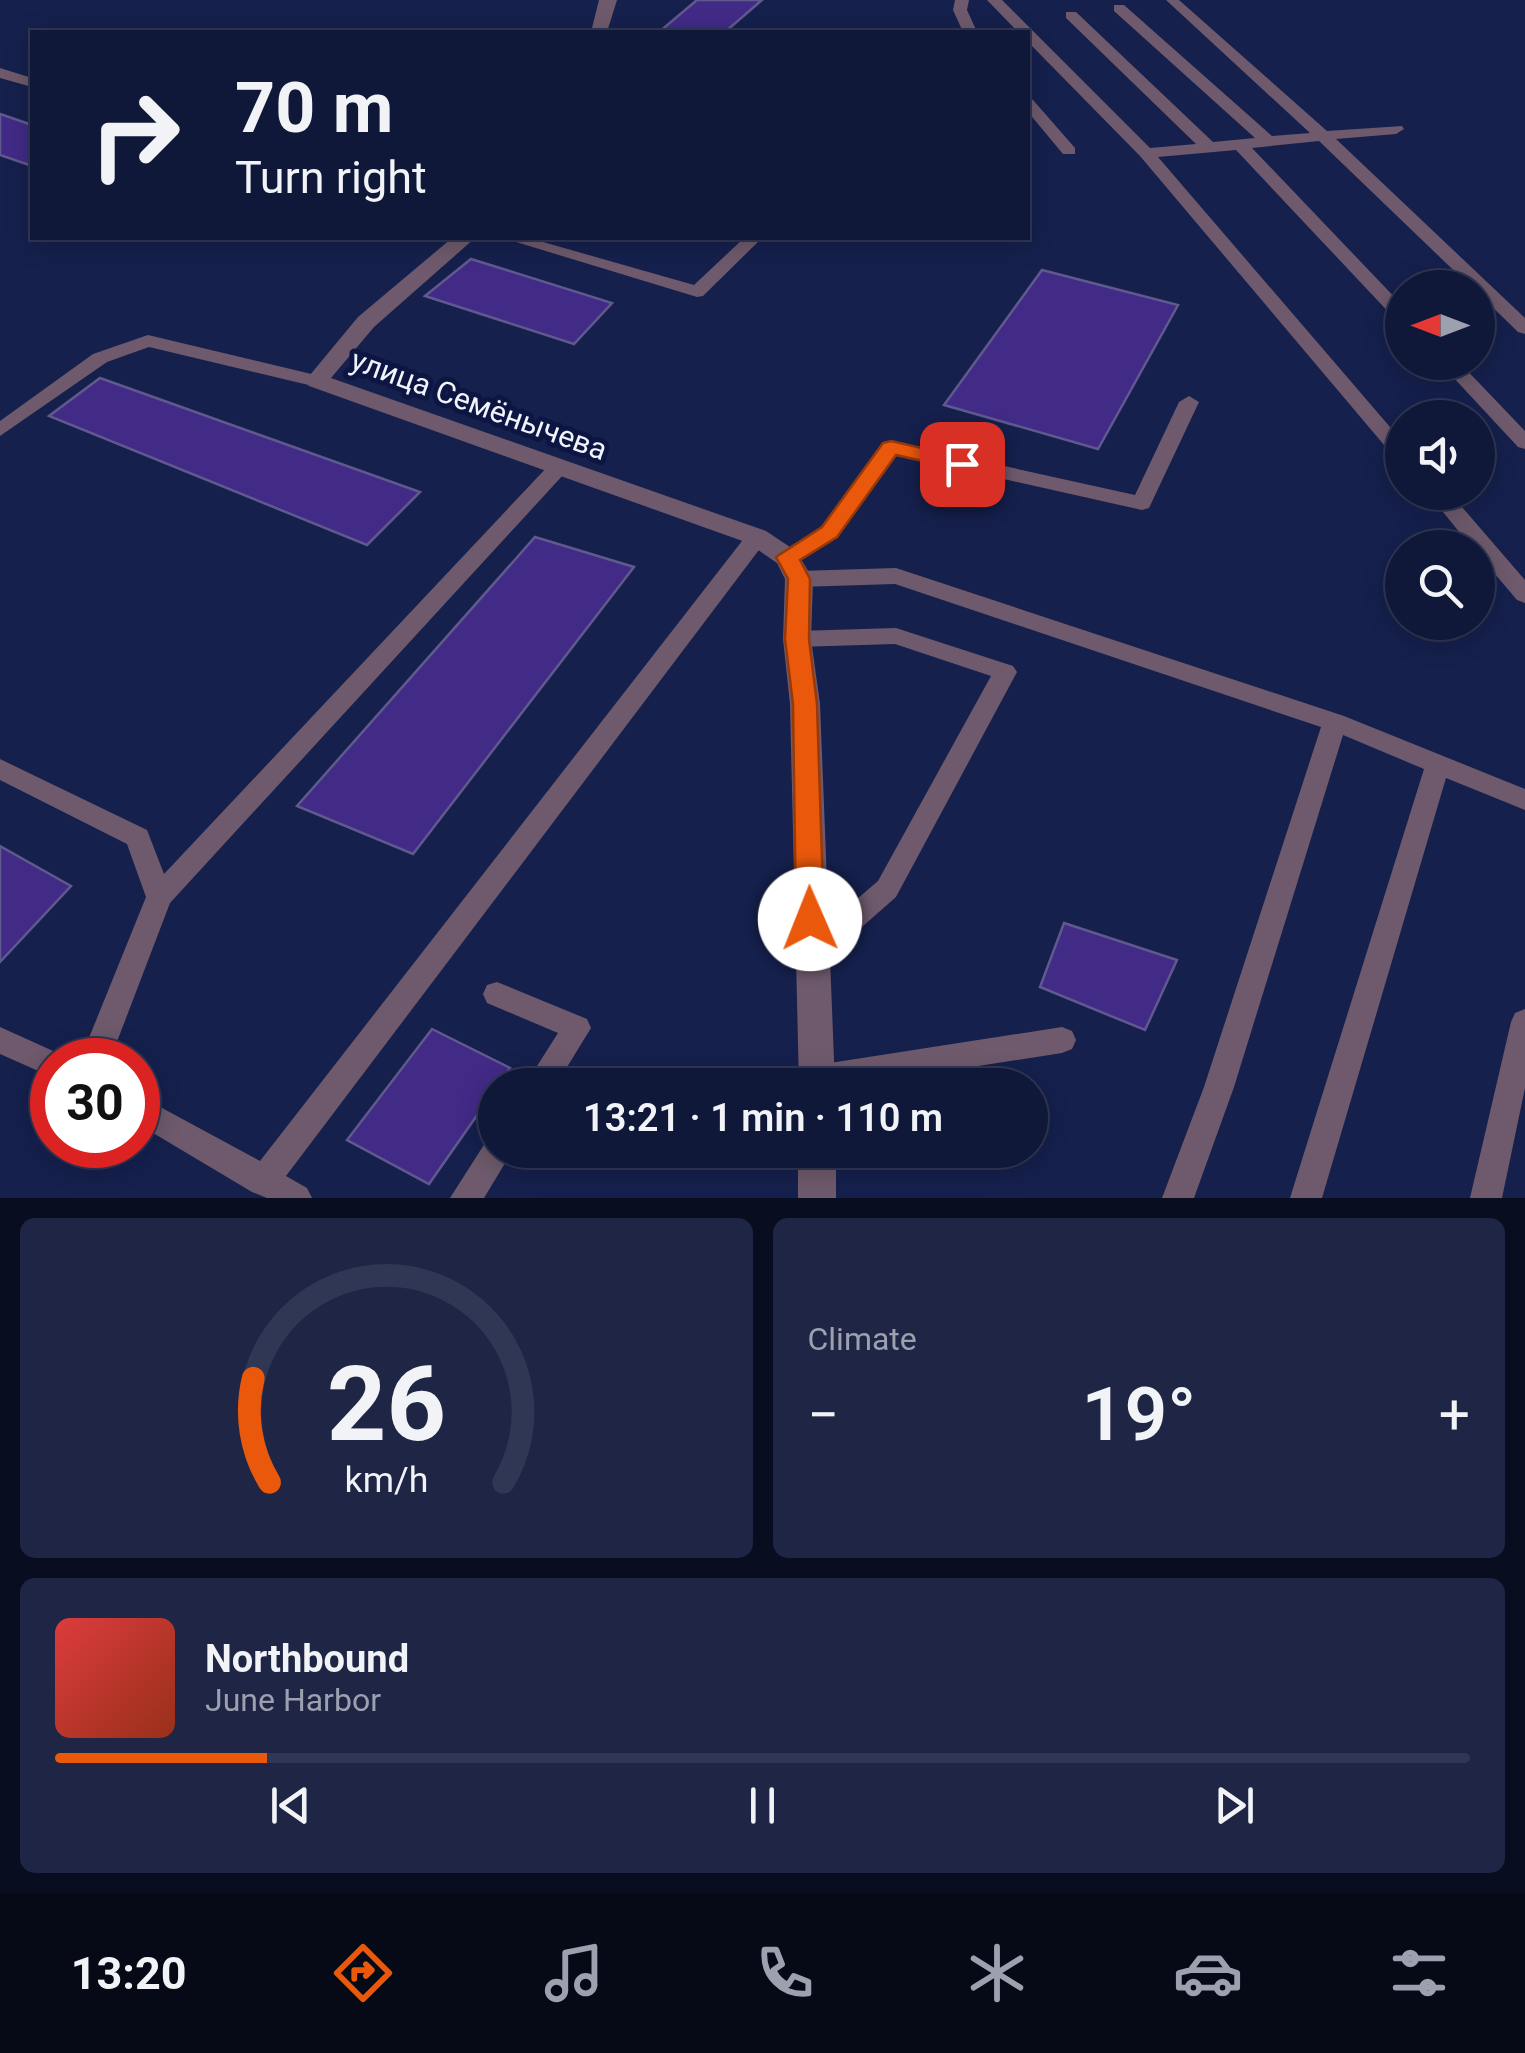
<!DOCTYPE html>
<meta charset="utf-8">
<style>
body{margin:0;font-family:Roboto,sans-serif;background:#1e2545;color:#f1f3f6;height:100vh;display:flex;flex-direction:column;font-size:38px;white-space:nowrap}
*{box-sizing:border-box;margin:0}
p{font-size:32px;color:#9ca0af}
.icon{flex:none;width:55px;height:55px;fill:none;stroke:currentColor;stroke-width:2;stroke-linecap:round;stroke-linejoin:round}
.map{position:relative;height:1198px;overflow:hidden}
.details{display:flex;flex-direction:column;gap:20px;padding:20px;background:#090d20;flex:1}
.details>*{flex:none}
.top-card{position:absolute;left:30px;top:30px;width:1000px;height:210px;border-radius:0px;box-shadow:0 5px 25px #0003,0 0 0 2px #303754;background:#10183a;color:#f1f3f6;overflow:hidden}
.needle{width:65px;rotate:270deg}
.tools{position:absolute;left:1385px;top:270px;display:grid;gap:20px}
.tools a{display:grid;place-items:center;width:110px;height:110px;border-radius:50%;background:#10183a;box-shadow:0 5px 25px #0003,0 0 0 2px #303754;font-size:50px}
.speed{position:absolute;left:30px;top:1038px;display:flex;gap:20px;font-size:50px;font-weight:700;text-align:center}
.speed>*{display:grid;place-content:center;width:130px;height:130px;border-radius:50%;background:#10183a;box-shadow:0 5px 25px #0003,0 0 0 2px #303754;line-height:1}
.speed .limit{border:15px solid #d22;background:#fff;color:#111}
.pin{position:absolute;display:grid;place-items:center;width:85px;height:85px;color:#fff;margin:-42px;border-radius:20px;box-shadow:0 5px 15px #0006}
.me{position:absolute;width:110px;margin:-55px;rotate:359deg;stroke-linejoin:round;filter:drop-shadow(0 0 8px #0008)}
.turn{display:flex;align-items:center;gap:35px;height:210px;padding:0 40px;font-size:45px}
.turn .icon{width:130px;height:130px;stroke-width:2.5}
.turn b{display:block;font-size:70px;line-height:85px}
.big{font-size:75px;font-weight:600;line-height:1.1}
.details .tile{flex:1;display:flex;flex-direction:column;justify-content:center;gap:15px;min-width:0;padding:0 35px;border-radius:15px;background:#1e2545}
.details .dial{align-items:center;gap:0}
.dial svg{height:260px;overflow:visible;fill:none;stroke:#303754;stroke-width:7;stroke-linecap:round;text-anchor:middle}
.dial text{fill:#f1f3f6;stroke:none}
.song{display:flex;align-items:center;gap:30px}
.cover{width:120px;height:120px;border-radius:15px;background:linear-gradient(135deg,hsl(0 70% 55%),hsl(10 70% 35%))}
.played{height:10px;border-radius:5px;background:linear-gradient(90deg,#ea580c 15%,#303754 15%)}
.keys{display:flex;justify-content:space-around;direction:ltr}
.heat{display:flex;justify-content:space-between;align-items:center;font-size:55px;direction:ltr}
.details .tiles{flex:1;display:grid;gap:20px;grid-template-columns:1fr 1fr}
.tile:last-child{grid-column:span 2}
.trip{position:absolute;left:478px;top:1068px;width:570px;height:100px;border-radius:50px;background:#10183a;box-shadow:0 5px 25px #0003,0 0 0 2px #303754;font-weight:600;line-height:100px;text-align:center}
.menu{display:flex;height:160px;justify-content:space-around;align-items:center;background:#060a17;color:#9ca0af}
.menu .icon{width:70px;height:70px}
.menu .active{color:#ea580c}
.menu b{font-size:45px;color:#f1f3f6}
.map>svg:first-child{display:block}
.building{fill:#422a87;stroke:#60598e;stroke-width:2.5}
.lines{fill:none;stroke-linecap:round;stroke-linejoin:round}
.service{fill:#6e5a6c;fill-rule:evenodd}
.minor{fill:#6e5a6c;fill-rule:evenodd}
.route{fill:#ea580c;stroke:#983908;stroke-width:2.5}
.labels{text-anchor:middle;stroke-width:10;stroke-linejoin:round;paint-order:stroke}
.street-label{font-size:30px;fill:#f1f4fa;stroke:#0d1642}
</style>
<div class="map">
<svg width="1525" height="1198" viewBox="0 0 1525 1198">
<rect width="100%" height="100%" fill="#15204d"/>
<!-- building -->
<path class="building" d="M697,0H762L725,32H659Z
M0,114L32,125V166L0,155Z
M471,259L612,303L574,344L425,296Z
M1042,270L1178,305L1098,449L944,405Z
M100,378L420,492L367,545L49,416Z
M535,537L634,567L413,854L297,806Z
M0,846L71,886L0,962Z
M1064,923L1177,960L1145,1030L1040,987Z
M432,1029L510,1068L429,1184L347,1140Z"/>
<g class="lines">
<!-- service -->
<path class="service" d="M955,0H969L967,10L977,32H963L953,10Z
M987,0H1002L1150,148L1196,144L1066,18V12H1076L1213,142L1255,138L1114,11V5H1124L1272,136L1310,133L1166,0H1179L1327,131L1402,126L1404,129L1396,134L1336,139L1525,318V334L1518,332L1478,293V288H1472L1319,141L1252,148L1402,305V320L1395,319L1236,150L1158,157L1402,441V459L1395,458L1140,156L1028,42V32H1018Z
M0,68L32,78V87L0,78Z
M1028,98L1033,100L1075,148V154H1063L1028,112Z
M503,238H529L694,285L744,238H762L703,296L697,297Z
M148,335L324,377L327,381L317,387L149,347L107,362L0,436V421L93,354Z
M1439,362H1459L1525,431V449L1518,447Z
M1189,396L1199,402L1149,508L1142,510L896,455L837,537L795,562L787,564L776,557L821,527L884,442L891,441L1135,495L1179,402Z
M557,462L567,469L564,474L170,903L110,1060H80L146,897L127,844L0,780V759L147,830L164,874L550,464Z
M1427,492H1449L1525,580V603L1517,600L1478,554V548H1472Z
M757,530L765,532L768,537L765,542L286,1176L307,1188L312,1198H267L252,1192L138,1124V1095L260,1161L749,532Z
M896,568L1344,716L1525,789V810L1446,778L1322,1198H1290L1424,769L1343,735L1234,1087L1194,1198H1162L1204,1087L1321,727L895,584L799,587L788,579L799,571Z
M896,628L1013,666L1017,672L896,897L821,963L811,967L801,963L797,955L801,947L878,881L991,676L895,644L797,647L785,639L797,631Z
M497,982L587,1019L591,1028L556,1085H525L558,1033L487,1003L483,994L487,985Z
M1525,1009V1088L1502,1198H1470L1511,1022L1515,1013Z
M0,1027L62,1055L65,1060H52V1077L0,1054Z
M1062,1027L1072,1031L1076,1040L1072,1049L1062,1053L857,1085H806L802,1078L807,1069L817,1065Z
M495,1137V1150H513L484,1198H450L487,1140Z"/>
<!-- minor -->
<path class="minor" d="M599,0H617L607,32H591Z
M452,238H475L374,327L331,378L766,531L796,551L813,579L811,639L820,704L835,1085H799L790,704L783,639L785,579L777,563L748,543L309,386L305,381L358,317Z
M798,1150H836V1198H798Z"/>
</g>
<!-- route -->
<path class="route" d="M891,441L970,459L973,464L962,470L896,455L837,537L800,560L810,579L809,639L817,704L824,919L820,927L810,930L800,927L796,919L793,704L785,639L788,579L776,557L822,527L883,443Z"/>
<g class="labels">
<!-- street labels -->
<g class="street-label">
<text transform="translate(479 405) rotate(20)" y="10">улица Семёнычева</text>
</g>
</g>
</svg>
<div class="tools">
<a><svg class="needle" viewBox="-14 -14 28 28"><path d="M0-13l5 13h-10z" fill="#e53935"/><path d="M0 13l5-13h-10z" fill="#9ca0af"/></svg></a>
<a><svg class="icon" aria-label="sound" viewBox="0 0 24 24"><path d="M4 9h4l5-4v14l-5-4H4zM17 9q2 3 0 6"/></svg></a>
<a><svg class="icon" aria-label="search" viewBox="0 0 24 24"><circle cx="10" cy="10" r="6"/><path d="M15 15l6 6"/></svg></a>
</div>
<div class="speed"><div class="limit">30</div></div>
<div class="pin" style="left:962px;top:464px;background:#d93025"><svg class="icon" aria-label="arrive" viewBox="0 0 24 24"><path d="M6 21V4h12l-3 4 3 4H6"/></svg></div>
<svg class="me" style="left:810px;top:919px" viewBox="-20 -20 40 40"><circle r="19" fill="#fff"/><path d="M0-13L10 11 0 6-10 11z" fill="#ea580c"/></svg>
<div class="trip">13:21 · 1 min · 110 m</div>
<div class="top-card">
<div class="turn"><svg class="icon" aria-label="right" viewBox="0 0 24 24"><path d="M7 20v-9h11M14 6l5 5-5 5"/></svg><div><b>70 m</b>Turn right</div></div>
</div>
</div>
<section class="details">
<div class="tiles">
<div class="tile dial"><svg viewBox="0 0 100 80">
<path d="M14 69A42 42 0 1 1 86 69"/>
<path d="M14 69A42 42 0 0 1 9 37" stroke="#ea580c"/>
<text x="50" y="56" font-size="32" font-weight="700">26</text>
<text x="50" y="72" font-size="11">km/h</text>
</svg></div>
<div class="tile"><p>Climate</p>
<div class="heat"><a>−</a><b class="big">19°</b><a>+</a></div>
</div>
<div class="tile">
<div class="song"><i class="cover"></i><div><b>Northbound</b><p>June Harbor</p></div></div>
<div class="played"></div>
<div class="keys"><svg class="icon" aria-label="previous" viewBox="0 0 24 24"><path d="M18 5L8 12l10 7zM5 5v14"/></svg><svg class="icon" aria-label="pause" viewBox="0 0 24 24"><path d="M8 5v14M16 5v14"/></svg><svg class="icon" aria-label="next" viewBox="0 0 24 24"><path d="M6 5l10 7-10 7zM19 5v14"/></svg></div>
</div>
</div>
</section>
<nav class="menu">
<b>13:20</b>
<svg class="icon active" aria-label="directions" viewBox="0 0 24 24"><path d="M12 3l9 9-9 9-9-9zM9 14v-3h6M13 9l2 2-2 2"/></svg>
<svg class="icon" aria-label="music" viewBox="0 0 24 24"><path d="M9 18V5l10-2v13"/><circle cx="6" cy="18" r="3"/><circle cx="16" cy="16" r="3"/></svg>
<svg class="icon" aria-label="phone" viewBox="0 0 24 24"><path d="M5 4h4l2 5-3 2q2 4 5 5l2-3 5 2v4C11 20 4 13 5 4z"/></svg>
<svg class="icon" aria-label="climate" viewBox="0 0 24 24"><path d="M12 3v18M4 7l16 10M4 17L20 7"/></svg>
<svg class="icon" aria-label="car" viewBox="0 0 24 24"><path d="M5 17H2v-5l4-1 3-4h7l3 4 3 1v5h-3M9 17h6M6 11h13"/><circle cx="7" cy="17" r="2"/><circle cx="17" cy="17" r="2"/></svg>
<svg class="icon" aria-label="filters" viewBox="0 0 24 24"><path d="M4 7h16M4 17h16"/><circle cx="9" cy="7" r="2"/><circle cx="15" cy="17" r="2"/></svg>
</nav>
